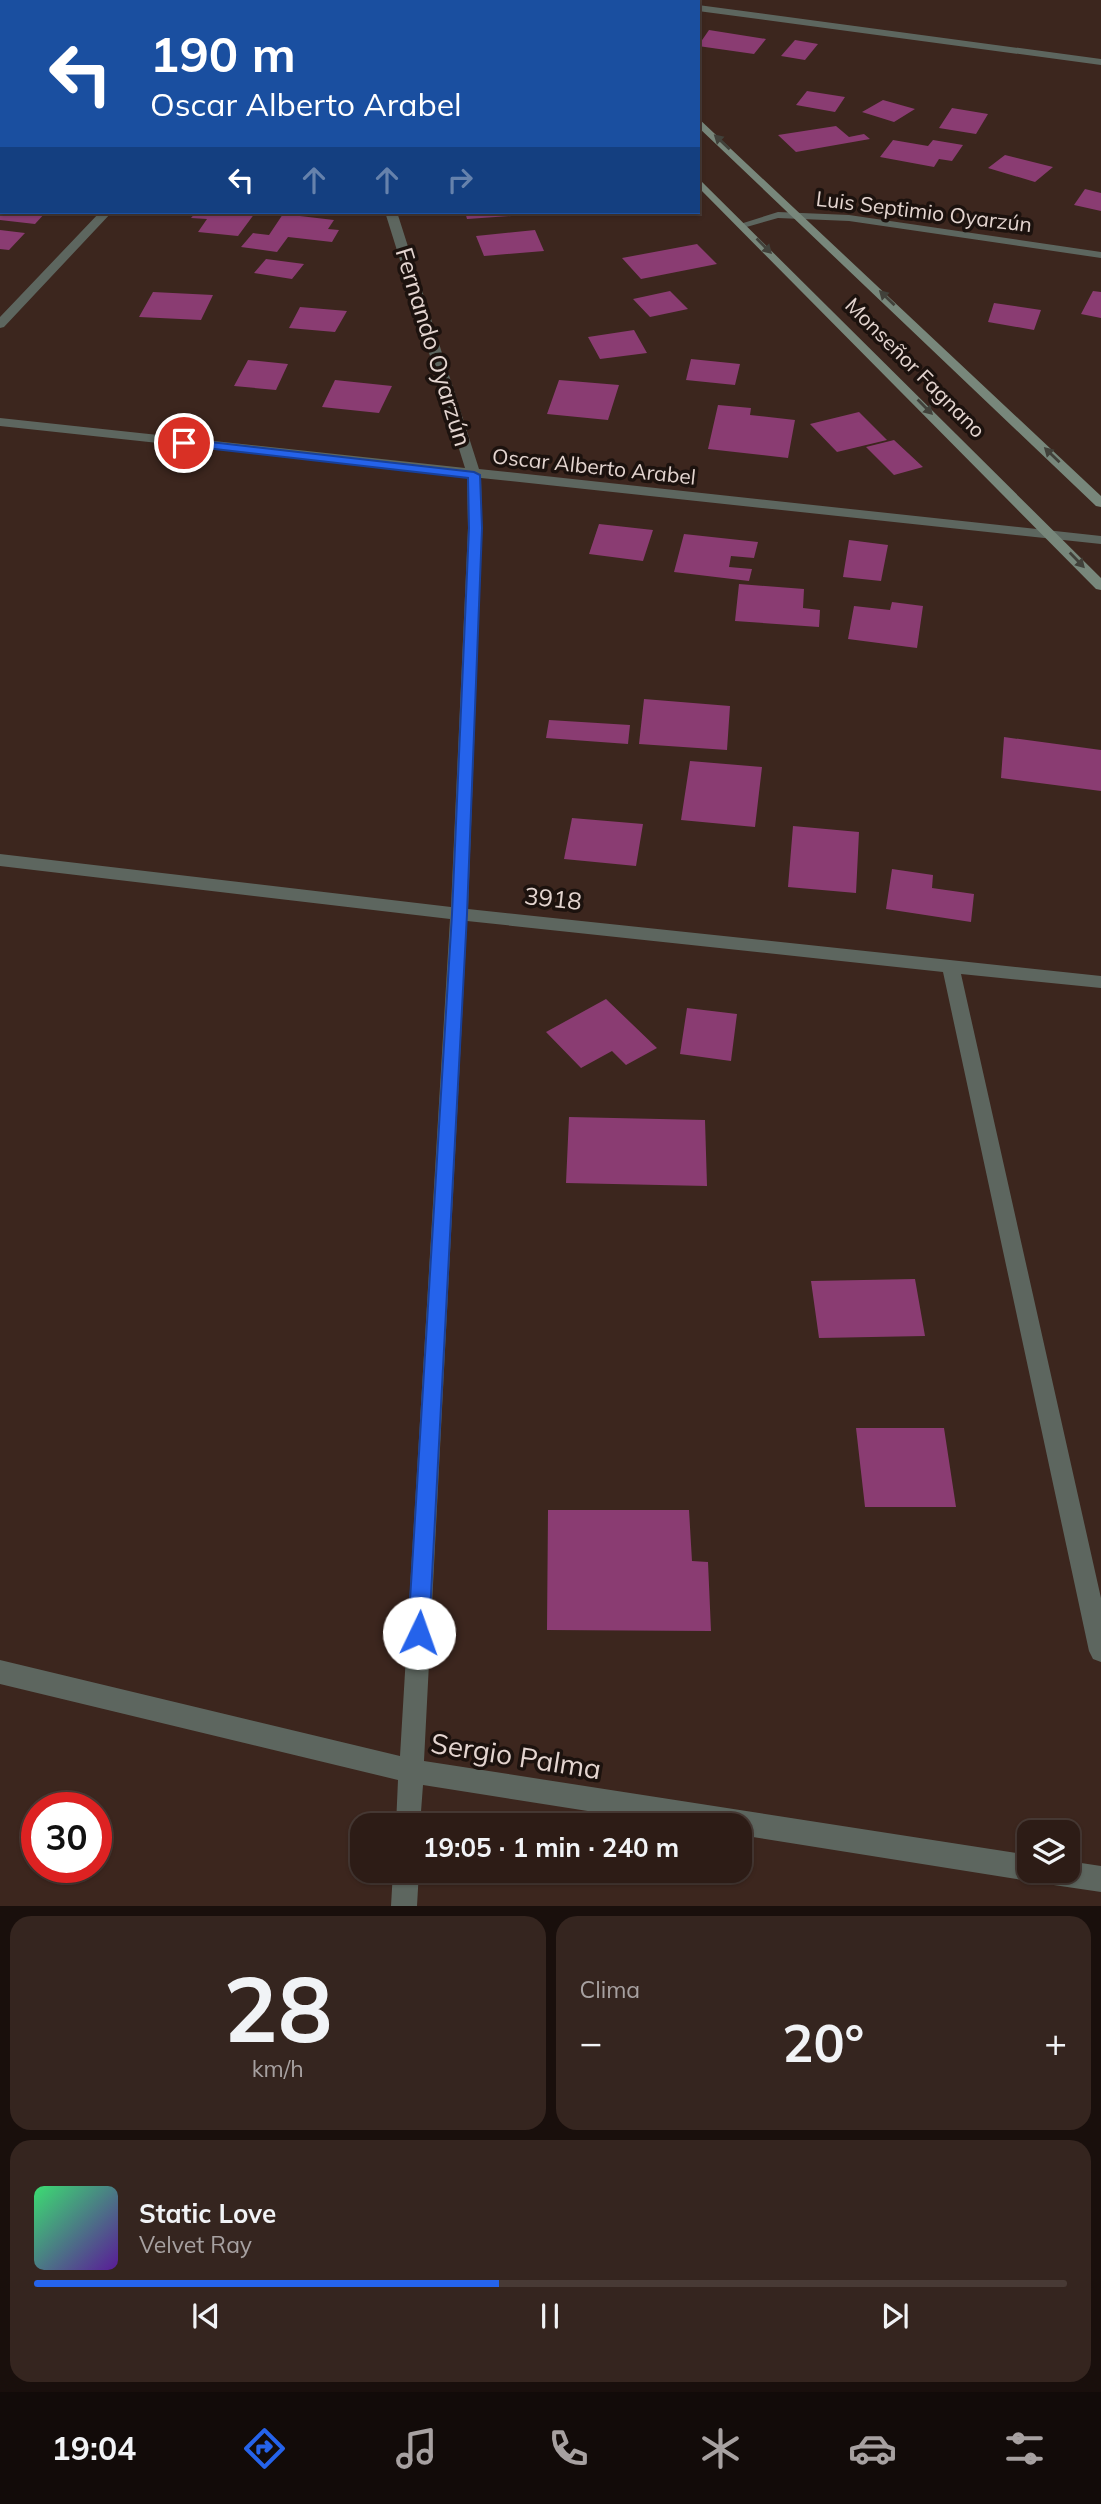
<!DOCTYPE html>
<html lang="es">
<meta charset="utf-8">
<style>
body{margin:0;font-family:Mulish,sans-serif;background:#35251f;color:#f1f3f6;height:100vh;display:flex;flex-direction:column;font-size:26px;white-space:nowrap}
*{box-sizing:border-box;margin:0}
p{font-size:23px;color:#a7a1a1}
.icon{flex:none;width:38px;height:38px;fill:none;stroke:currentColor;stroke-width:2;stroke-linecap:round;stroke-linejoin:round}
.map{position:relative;height:1906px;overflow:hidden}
.panel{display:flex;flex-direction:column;gap:10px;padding:10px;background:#190f0c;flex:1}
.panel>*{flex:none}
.banner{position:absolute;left:0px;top:0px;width:700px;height:214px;box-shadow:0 2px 5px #0004,0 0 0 2px #483a35;background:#1a4fa0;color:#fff;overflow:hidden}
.fabs{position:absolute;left:1017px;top:1820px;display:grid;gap:14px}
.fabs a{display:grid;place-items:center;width:63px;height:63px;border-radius:14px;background:#2d1c16;box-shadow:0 2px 5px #0004,0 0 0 2px #483a35;font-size:35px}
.speed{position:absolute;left:21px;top:1792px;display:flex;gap:14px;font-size:35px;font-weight:700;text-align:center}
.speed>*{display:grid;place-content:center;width:91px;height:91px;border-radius:50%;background:#2d1c16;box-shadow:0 2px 5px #0004,0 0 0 2px #483a35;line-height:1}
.speed .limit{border:10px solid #d22;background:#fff;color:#111}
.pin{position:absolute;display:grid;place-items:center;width:60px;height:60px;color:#fff;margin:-30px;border:4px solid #fff;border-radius:50%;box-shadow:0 2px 7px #0007}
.me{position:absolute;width:77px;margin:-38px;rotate:3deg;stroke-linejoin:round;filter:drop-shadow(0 0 5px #0008)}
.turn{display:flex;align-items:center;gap:24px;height:147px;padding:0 35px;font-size:32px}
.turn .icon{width:91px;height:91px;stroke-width:2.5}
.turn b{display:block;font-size:49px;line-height:60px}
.lanes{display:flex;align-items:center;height:66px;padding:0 35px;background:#0003;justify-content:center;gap:35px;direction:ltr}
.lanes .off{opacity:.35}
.big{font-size:52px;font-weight:700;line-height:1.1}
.panel .tile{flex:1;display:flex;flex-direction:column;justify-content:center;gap:10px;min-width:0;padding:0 24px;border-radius:21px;background:#35251f}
.panel .dial{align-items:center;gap:0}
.dial b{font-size:91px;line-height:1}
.song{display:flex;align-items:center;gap:21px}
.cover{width:84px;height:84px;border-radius:10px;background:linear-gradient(135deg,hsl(140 70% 55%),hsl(270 70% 35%))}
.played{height:7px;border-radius:4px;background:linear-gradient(90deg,#2563eb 45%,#483a35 45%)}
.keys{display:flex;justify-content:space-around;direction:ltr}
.heat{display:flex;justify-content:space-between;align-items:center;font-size:38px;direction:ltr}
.panel .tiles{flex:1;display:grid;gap:10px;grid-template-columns:1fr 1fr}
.tile:last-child{grid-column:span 2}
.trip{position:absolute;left:350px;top:1813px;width:402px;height:70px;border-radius:21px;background:#2d1c16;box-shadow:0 2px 5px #0004,0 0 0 2px #483a35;font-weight:700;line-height:70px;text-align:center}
.tabs{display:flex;height:112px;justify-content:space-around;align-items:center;background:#120b09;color:#a7a1a1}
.tabs .icon{width:49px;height:49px}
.tabs .on{color:#2563eb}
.tabs b{font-size:32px;color:#f1f3f6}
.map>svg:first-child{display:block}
.building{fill:#8a3c72}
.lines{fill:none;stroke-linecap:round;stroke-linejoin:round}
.street{fill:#5d665f;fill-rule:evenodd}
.secondary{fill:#78877b;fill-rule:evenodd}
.oneway{fill:#41413a}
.route{fill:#2563eb;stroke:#184099;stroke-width:2}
.labels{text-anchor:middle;stroke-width:7;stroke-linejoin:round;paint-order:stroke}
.far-street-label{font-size:21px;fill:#e4d5d0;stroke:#1c120e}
.street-label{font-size:24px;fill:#e4d5d0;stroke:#1c120e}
.near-street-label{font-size:28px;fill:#e4d5d0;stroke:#1c120e}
</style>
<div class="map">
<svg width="1101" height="1906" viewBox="0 0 1101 1906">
<rect width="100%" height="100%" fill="#3c261e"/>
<!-- building -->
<path class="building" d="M709,30L766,39L754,54L698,46Z
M795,40L818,44L805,60L781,56Z
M807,91L845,97L835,112L796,105Z
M883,100L915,109L894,122L862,112Z
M952,108L988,114L976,134L939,128Z
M836,126L849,137L864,134L870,139L796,152L778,135Z
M893,140L928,146L933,140L963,145L952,161L939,159L934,167L880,157Z
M1005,155L1053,167L1035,182L988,168Z
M1085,189L1101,193V211L1074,205Z
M0,212H46L35,224L0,220Z
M196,212H240L255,213L238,236L198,232L207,219L191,218Z
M465,212H540V214L467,219Z
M283,214L334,220L328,229L339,230L332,242L288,237L277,252L241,247L253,233L269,235Z
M0,230L25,233L9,250L0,249Z
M535,230L544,251L484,256L476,236Z
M697,244L717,264L641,279L622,258Z
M266,259L304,264L292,279L254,273Z
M670,291L688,309L650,317L633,299Z
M1093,291L1101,292V318L1081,314Z
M153,292L213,295L201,320L139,317Z
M994,303L1041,310L1034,330L988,322Z
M300,307L347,311L335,332L289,328Z
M634,330L647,353L600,359L588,337Z
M691,359L740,364L735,385L686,380Z
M248,360L288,364L276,390L234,386Z
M335,380L392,386L379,413L322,407Z
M559,380L619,385L608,420L547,414Z
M718,405L751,408L750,415L795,420L788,458L708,449Z
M859,412L887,440L837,452L810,424Z
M894,440L923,467L894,475L866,447Z
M599,524L653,530L643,561L589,554Z
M684,534L758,542L754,558L731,556L729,567L752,569L749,581L674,572Z
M849,540L888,545L881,581L843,577Z
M739,584L804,589L803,608L820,610L819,627L735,621Z
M892,602L923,606L917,648L848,639L854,606L890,610Z
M644,699L730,706L727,750L639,744Z
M549,720L630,725L628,744L546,738Z
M1004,737L1101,750V791L1001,778Z
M690,761L762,767L755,827L681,820Z
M572,818L643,824L636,866L564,859Z
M793,826L859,832L856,893L788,887Z
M892,869L933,875L932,888L974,894L971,922L886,909Z
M606,999L657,1048L626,1065L612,1051L581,1068L546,1032Z
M687,1008L737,1014L731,1061L680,1054Z
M569,1117L705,1120L707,1186L566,1183Z
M915,1279L925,1336L819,1338L811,1281Z
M856,1428H944L956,1507H865Z
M548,1510H689L692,1561L708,1562L711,1631L547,1630Z"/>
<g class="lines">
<!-- street -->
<path class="street" d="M291,0H301L290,2Z
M314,0H324V2H315Z
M634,0H655L656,2H636Z
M698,5L1101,59V65L698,11Z
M100,212H112L4,327L0,328V317Z
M385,212H397L479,469L1101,536V544L481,478L482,528L468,909L1101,976V988L961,974L1101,1598V1662L1093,1659L1089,1651L943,972L467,921L424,1761L1029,1855V1871H1068V1861L1101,1866V1892L1047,1884L1037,1877L1029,1881L740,1835V1825H677L423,1785L420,1825H396L398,1780L0,1684V1660L400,1756L450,919L0,866V854L451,907L468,528L467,476L0,426V418L465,468Z
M778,212L849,215L1101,252V258L849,221L778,218L743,228L737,225Z
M393,1871H419L417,1906H391Z"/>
<!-- secondary -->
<path class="secondary" d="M506,0H516L517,2H508Z
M564,0H574V2H565Z
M698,118L1101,496V507L1096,506L698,127Z
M698,178L1101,578V590L1096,589L698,187Z"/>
</g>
<!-- one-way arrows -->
<defs><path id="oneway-solid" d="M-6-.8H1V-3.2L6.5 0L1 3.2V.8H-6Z" transform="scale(1.75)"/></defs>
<g class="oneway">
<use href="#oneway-solid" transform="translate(722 142) rotate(-137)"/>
<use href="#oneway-solid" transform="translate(764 246) rotate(45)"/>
<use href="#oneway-solid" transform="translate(887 298) rotate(-136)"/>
<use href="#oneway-solid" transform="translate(925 407) rotate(45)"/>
<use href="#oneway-solid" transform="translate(1052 455) rotate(-136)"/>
<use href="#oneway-solid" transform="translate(1077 560) rotate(46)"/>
</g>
<!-- route -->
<path class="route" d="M184,439L474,472L480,475L482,528L467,914L429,1633L426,1640L419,1643L411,1640L408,1633L452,914L469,528L468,478L180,445V440Z"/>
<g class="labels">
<!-- far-street labels -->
<g class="far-street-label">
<text transform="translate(924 212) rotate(7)" y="7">Luis Septimio Oyarzún</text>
<text transform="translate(915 368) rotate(45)" y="7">Monseñor Fagnano</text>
<text transform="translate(594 467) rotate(6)" y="7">Oscar Alberto Arabel</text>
</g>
<!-- street labels -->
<g class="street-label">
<text transform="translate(433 347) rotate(73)" y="8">Fernando Oyarzún</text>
<text transform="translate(553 899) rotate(6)" y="8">3918</text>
</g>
<!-- near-street labels -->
<g class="near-street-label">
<text transform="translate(516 1756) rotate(9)" y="10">Sergio Palma</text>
</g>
</g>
</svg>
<div class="fabs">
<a><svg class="icon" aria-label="layers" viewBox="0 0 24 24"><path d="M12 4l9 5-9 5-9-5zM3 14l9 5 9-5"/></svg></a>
</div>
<div class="speed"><div class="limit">30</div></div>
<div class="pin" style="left:184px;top:443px;background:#d93025"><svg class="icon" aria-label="arrive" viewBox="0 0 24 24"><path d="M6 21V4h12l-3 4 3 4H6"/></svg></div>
<svg class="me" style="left:419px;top:1633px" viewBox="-20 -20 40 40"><circle r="19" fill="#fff"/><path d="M0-13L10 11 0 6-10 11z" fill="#2563eb"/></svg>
<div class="trip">19:05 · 1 min · 240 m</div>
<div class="banner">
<div class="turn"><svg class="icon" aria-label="left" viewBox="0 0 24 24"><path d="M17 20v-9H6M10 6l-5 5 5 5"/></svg><div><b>190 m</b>Oscar Alberto Arabel</div></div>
<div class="lanes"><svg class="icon" aria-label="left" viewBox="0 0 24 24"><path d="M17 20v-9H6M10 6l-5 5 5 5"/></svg><svg class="icon off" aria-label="ahead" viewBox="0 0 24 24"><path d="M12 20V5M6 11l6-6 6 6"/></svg><svg class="icon off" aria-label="ahead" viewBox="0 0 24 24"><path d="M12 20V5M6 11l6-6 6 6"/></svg><svg class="icon off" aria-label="right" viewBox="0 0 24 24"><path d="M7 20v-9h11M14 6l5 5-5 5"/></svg></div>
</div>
</div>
<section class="panel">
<div class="tiles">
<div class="tile dial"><b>28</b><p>km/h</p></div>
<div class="tile"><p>Clima</p>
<div class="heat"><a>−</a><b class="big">20°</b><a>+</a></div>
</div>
<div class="tile">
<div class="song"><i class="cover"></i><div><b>Static Love</b><p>Velvet Ray</p></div></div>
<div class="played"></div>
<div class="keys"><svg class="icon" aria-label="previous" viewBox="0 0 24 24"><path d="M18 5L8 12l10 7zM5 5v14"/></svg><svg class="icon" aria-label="pause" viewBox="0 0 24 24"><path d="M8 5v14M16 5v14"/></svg><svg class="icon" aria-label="next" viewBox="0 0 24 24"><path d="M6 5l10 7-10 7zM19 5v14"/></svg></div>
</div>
</div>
</section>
<nav class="tabs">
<b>19:04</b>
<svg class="icon on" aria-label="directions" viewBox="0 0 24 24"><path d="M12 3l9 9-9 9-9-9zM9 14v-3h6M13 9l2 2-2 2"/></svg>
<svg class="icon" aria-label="music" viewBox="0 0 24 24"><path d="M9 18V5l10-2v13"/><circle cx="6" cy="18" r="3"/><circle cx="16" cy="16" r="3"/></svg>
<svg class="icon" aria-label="phone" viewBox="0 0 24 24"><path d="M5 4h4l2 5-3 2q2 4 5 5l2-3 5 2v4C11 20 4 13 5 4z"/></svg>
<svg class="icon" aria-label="climate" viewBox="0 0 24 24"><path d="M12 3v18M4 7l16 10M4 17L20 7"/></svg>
<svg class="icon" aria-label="car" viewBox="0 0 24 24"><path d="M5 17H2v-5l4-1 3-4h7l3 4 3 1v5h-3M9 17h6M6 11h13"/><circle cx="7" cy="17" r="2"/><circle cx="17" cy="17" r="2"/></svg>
<svg class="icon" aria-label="filters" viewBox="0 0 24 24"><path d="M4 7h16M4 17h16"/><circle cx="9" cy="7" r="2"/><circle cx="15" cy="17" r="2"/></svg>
</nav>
